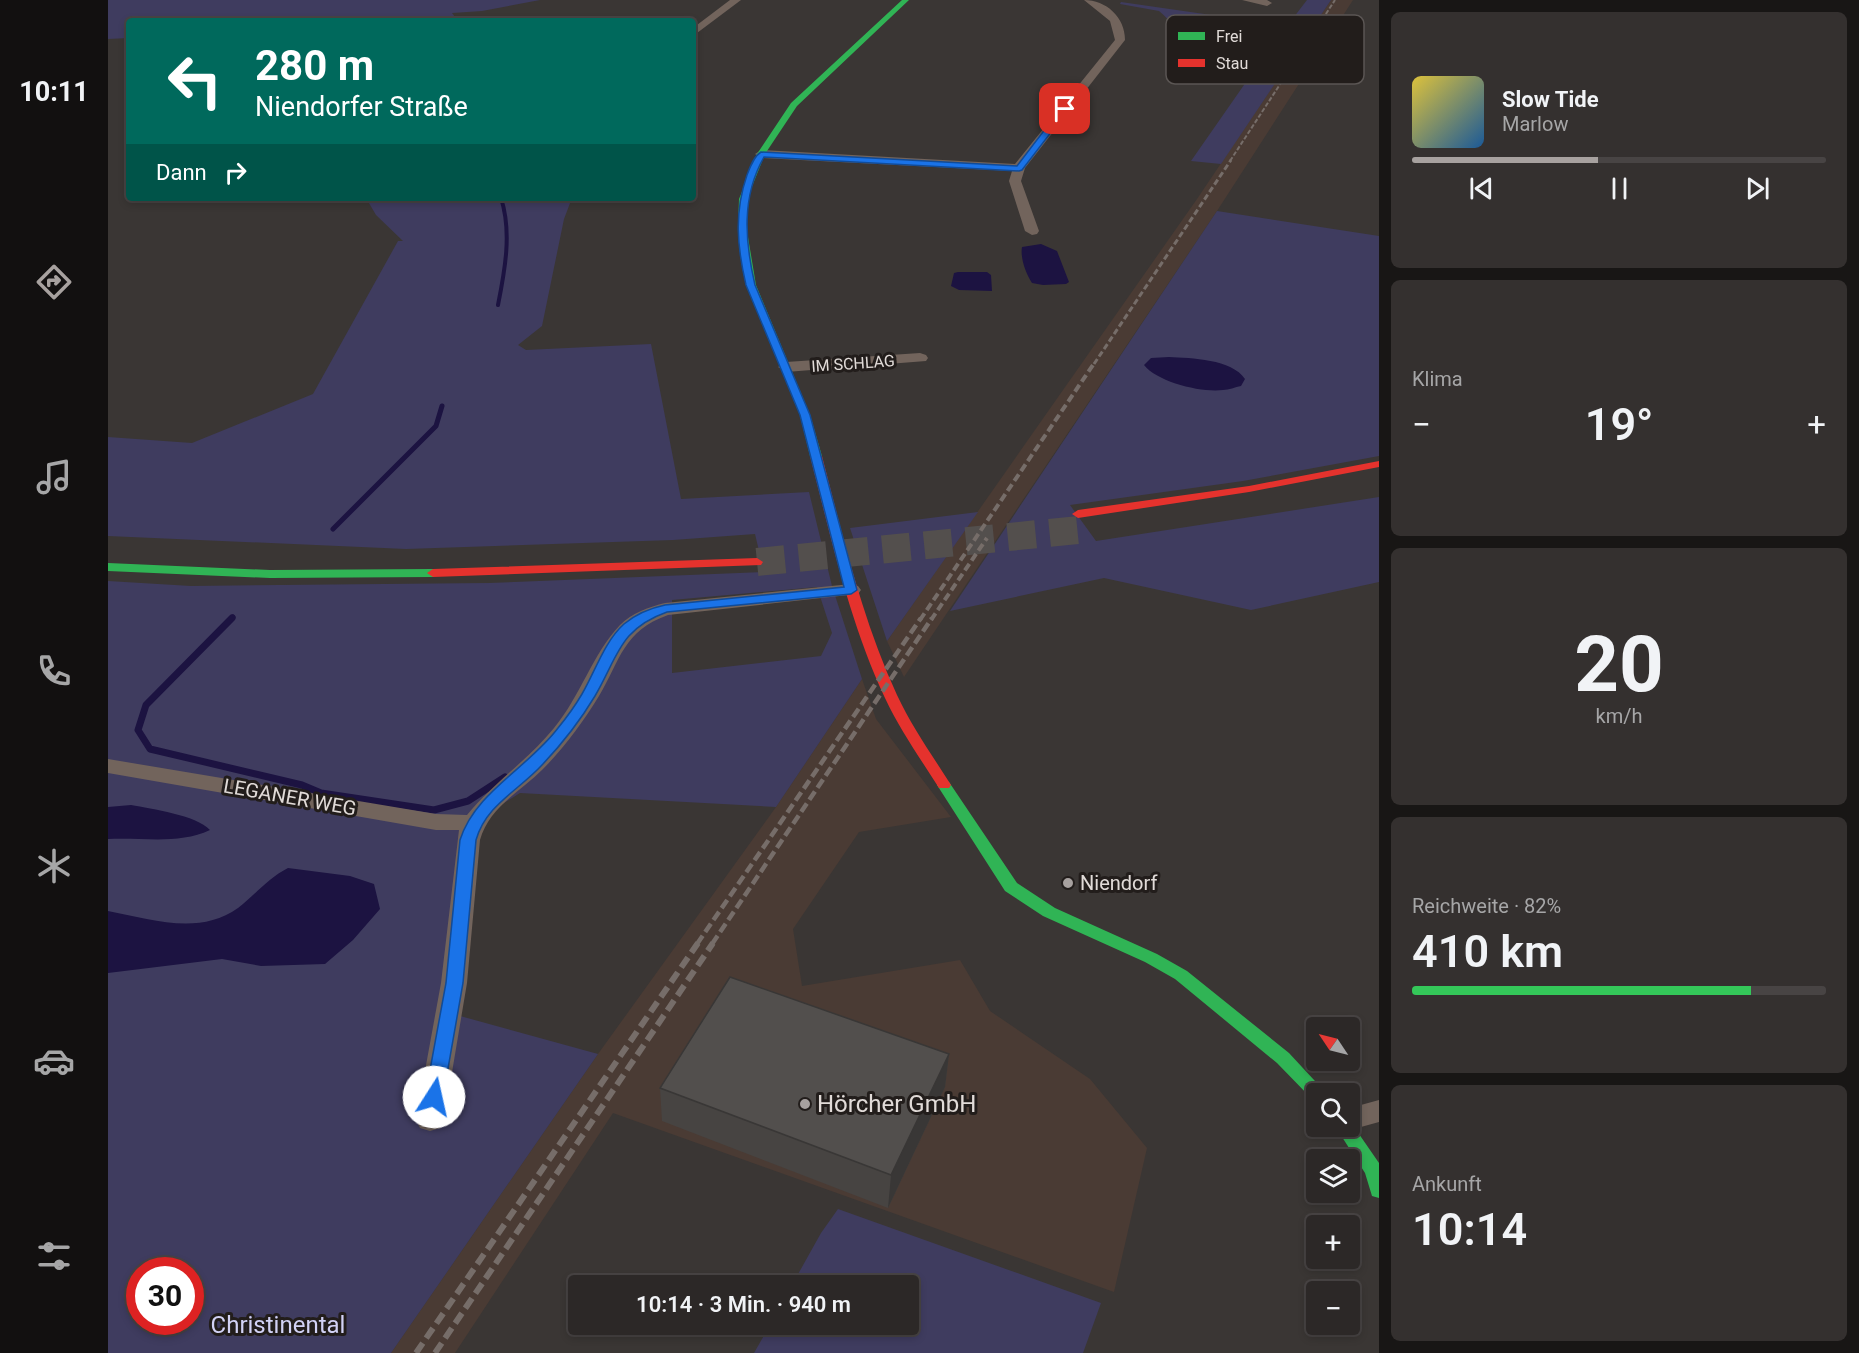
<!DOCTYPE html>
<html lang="de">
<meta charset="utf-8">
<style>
body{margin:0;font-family:Roboto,sans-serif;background:#34302f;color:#f1f3f6;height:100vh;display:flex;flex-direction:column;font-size:22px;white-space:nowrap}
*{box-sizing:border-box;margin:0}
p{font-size:20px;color:#a6a6a7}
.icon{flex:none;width:33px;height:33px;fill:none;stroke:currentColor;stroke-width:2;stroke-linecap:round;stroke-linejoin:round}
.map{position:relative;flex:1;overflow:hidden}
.panel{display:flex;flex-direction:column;gap:12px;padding:12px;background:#181615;width:480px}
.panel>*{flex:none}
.hud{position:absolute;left:18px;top:18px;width:570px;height:183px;border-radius:6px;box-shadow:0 3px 9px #0003,0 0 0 2px #484444;background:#00695c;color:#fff;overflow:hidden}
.needle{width:39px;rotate:305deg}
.fabs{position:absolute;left:1198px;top:1017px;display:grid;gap:12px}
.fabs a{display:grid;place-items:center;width:54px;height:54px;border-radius:6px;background:#2c2827;box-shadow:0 3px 9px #0003,0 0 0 2px #484444;font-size:30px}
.speed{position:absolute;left:18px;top:1257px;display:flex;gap:12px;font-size:30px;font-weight:700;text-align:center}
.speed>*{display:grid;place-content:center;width:78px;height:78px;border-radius:50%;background:#2c2827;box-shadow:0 3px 9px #0003,0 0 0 2px #484444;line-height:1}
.speed .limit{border:9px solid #d22;background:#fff;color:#111}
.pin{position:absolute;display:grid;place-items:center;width:51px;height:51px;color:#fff;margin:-26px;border-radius:12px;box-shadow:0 3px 9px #0006}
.me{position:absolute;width:66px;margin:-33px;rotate:10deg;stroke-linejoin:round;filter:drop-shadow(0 0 4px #0008)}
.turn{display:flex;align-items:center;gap:21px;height:126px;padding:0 30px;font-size:27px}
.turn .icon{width:78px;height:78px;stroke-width:2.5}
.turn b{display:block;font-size:42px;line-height:51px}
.then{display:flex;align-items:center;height:57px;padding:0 30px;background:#0003;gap:12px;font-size:22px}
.big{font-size:45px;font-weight:600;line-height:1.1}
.panel .widget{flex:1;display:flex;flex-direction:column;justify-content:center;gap:9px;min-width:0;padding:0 21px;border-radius:9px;background:#34302f}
.panel .dial{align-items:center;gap:0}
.dial b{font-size:78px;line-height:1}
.song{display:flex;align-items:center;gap:18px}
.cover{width:72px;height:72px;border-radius:9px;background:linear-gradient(135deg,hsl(50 70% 55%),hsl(210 70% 35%))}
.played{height:6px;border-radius:3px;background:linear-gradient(90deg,#a7a19f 45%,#484444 45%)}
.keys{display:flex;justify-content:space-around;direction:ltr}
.heat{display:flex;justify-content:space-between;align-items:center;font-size:33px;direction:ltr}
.charge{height:9px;border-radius:4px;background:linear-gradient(90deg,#34c759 82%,#484444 0)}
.trip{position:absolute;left:460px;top:1275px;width:351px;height:60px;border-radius:6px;background:#2c2827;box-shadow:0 3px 9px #0003,0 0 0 2px #484444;font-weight:600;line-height:60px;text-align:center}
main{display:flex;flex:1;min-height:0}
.dock{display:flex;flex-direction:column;width:108px;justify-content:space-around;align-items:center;background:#121010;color:#a6a6a7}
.dock .icon{width:42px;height:42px}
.dock .selected{color:#a7a19f}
.dock b{font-size:27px;color:#f1f3f6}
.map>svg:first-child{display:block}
.built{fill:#4a3b34}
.green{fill:#3f3c5f;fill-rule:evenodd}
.water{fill:#1c1341}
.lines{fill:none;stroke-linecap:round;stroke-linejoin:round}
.stream-far2{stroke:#1c1341;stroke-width:4}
.stream-far1{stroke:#1c1341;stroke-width:5}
.stream{stroke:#1c1341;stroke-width:7}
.highway-tunnel{stroke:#534f4d;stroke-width:28;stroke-dasharray:28 14;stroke-linecap:butt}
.street{fill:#72645c;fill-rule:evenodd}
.fast{fill:#30b455;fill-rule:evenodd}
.jam{fill:#e5322d;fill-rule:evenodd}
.rail-far4{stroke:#766d69;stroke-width:2;stroke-dasharray:4.5 2;stroke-linecap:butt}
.rail-far3{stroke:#766d69;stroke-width:3;stroke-dasharray:6 3;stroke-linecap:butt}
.rail-far2{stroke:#766d69;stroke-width:4;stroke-dasharray:8 4;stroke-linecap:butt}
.rail-far1{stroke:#766d69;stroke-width:4.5;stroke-dasharray:10 4.5;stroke-linecap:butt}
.rail{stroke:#766d69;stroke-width:6;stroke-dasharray:12 6;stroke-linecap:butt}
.wall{fill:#474442}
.shaded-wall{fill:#393736}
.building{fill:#524f4d;stroke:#393736;stroke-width:1.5}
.route{fill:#1a73e8;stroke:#114b97;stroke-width:1.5}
.poi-dot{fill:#a7a19f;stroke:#221d1b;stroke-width:2}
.labels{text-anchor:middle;stroke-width:6;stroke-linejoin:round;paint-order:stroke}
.far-street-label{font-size:16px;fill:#e1dbd8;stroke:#221d1b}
.street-label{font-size:20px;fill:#e1dbd8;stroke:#221d1b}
.poi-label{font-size:20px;fill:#e1dbd8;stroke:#221d1b;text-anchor:start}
.near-poi-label{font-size:24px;fill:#e1dbd8;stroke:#221d1b;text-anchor:start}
.near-park-label{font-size:24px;fill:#d2d2f5;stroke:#221d1b}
.key{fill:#221d1b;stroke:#5b5654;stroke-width:1.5}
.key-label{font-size:16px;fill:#e1dbd8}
</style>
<main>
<nav class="dock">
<b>10:11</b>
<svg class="icon selected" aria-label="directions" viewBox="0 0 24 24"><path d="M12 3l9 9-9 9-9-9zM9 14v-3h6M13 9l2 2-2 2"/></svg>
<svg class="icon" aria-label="music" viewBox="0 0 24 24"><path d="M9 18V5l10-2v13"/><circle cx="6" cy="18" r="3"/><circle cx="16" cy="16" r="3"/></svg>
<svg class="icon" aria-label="phone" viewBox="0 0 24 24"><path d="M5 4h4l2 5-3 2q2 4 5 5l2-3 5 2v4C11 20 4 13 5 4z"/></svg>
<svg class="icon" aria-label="climate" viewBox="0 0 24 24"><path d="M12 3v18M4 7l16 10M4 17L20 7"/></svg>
<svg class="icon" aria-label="car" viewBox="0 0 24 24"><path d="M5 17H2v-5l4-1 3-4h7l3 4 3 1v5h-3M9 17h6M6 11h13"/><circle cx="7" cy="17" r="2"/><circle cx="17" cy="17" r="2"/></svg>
<svg class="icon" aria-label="filters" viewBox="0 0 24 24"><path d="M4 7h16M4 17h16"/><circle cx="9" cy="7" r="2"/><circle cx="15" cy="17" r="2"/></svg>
</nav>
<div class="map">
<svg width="1271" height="1353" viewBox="0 0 1271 1353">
<rect width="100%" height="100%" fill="#3a3634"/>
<!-- built -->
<path class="built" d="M1223,0H1245L1109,211L796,677L779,641L1089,199Z
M754,679L768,719L843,817L751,832L685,929L694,986L852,960L882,1011L982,1079L1039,1148L1006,1292L505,1113L347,1353H283L490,1054L668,807Z"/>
<!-- green -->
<path class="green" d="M0,0H432L374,11L344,13L350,21H21V38L0,39Z
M1199,0H1223L1113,164L1083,161L1152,62L1075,49C1071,35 1063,20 1051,11L1012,4L1013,2L1179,26Z
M258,198H464L456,219L434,326L410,345L418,350L543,344L573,499L701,492L724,586L754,679L668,807L412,793L386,809L351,849L334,1011L490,1054L283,1353H0V581L83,586L381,583L656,572L647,534L565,540L298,549L0,536V437L84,443L205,394L290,241H295L268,215ZM709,587L724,633L713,656L564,673V600ZM32,1270H82V1322H32Z
M1109,211L1271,236V456L1135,481L962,505L988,541L1271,497V582L1143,610L996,578L842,611Z
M870,512L779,641L742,528Z
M730,1209L993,1303L975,1353H646L662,1325L801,1324V1286L684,1285L713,1233Z"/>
<!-- water -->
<path class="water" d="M933,244L949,251L961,282L958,284L935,285L924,283C918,274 912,258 914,247Z
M850,272H879L883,275L884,291L851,290L843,286L846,273Z
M1061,357C1083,358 1124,359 1137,379L1133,386C1127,387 1121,390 1115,390C1094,393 1049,382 1036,365L1043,358Z
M23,805C44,809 88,815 102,830C70,845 34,837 0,839V807Z
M180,868L242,876L266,884L272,909L245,940L217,964L153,966L114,959L0,973V911C43,919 91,936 130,908C147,895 160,878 180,868Z"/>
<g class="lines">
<!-- stream-far2 -->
<path class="stream-far2" d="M390,305C397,270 404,232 393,198"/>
<!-- stream-far1 -->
<path class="stream-far1" d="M225,529L328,426L334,406
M122,620L125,617"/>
<!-- stream -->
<path class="stream" d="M124,618L38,705L30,730L42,749L194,785L213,793L326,810L360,801L397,777"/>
<!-- highway-tunnel -->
<path class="highway-tunnel" d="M649,562L981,529"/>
<!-- street -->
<path class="street" d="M622,0H633L585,36V28Z
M976,0C998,0 1017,17 1017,40L917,168L913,181L931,231L929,234L924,235L917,231L901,181L904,171L653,158L647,154L653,150L907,164L1007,40L1002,21Z
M1134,0H1159L1164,3L1159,6Z
M812,353L818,355L820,358L818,361L678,372L670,367L678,362Z
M743,584L750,586L753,590L750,594L560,615C515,631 513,659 491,696C475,722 456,748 435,769C412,792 381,807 372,840L359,983L336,1120L332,1128L322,1131L312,1128L308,1120L333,983L351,830H328L0,773V759L328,814L359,815C385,783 420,760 446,728C472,697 485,653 512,625C524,613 541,607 557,603Z
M1271,1100V1122L1242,1130L1232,1127L1242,1126V1108Z"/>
<!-- fast -->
<path class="fast" d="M794,0H801L689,106L657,154L639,199L638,225L648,285L702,415L714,456L708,459L702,456L692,415L638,285L630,225L631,199L649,154L683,103Z
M0,563L162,570L325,569L331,573L325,577L162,578L0,571Z
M836,780L841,782L909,883L947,908L1049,954L1079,971L1181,1053L1219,1094H1209V1101L1204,1099L1169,1063L1067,979L1037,962L935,916L897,891L829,785Z
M1242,1121L1271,1163V1198L1264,1196L1257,1173L1227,1126H1242Z"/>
<!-- jam -->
<path class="jam" d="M708,453L714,456C735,537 754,619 789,695C804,727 824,755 843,785L841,788H831C812,758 792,730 777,698C741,621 723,537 702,456Z
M1271,461V467L1141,492L970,518L964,514L970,510L1141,486Z
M649,558L655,562L653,565L325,577L319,573L325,569Z"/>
<!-- rail-far4 -->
<path class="rail-far4" d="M1122,161L1227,0"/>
<!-- rail-far3 -->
<path class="rail-far3" d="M986,364L1123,160"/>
<!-- rail-far2 -->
<path class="rail-far2" d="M812,620L987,362
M823,620L879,538"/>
<!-- rail-far1 -->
<path class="rail-far1" d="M589,944L813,618
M604,944L824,618"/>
<!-- rail -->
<path class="rail" d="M308,1353L590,943
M327,1353L605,943"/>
</g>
<!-- wall -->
<path class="wall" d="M841,1054L837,1087L780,1208L554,1121L552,1088Z"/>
<!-- shaded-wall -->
<path class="shaded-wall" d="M841,1054L837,1087L780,1208L783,1175Z"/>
<!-- building -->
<path class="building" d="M622,977L841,1054L783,1175L552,1088Z"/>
<!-- route -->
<path class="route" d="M954,107L961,109L914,170L911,171L656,157C633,197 637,242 647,285L702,415L749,590L743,594L559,612C511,629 510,657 487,696C472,721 454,744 434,765C410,791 378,805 368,840L355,983L335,1097L333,1102L326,1104L320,1102L317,1097L338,983L352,840C367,792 420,768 450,728C459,717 467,706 474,694C487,672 496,642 516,624C528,614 543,608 557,605L736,587L692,415L638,285C629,246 626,213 639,175C642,167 646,156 653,152L909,166Z"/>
<!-- markers -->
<g class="poi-dot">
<circle cx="960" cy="883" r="6"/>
<circle cx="697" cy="1104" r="6"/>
</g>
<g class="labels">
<!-- far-street labels -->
<g class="far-street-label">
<text transform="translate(745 363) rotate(-4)" y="6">IM SCHLAG</text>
</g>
<!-- street labels -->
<g class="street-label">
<text transform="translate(182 797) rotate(10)" y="7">LEGANER WEG</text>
</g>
<!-- poi labels -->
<g class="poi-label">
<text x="972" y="890">Niendorf</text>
</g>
<!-- near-poi labels -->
<g class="near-poi-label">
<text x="709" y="1112">Hörcher GmbH</text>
</g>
<!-- near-park labels -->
<g class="near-park-label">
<text x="170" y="1333">Christinental</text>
</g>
</g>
<!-- legend -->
<rect x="1058" y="15" width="198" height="69" rx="9" class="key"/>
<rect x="1070" y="32" width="27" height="8" fill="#30b455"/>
<rect x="1070" y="59" width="27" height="8" fill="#e5322d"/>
<g class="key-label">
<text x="1108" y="42">Frei</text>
<text x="1108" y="69">Stau</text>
</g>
</svg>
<div class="fabs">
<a><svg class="needle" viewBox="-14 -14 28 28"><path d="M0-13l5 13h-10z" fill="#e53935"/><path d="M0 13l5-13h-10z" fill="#a6a6a7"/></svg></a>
<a><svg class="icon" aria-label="search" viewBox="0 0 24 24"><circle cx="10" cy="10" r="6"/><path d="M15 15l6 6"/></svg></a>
<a><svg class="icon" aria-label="layers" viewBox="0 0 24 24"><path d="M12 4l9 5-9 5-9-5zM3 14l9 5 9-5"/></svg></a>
<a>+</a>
<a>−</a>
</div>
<div class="speed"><div class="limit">30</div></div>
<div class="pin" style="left:957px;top:109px;background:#d93025"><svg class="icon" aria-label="arrive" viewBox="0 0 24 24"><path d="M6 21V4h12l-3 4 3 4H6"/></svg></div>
<svg class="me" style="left:326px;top:1097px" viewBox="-20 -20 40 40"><circle r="19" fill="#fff"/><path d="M0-13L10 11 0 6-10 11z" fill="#1a73e8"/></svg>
<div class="trip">10:14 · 3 Min. · 940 m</div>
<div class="hud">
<div class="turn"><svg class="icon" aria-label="left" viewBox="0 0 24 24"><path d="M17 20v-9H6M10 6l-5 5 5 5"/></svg><div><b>280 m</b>Niendorfer Straße</div></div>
<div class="then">Dann<svg class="icon" aria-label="right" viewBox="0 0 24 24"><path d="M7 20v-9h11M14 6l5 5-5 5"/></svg></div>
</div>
</div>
<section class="panel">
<div class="widget">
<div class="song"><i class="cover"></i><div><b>Slow Tide</b><p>Marlow</p></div></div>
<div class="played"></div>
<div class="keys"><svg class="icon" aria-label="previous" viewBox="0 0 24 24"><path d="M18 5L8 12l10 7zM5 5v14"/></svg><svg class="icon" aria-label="pause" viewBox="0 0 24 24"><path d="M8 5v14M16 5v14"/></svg><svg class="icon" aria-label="next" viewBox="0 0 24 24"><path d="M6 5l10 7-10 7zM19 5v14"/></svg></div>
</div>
<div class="widget"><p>Klima</p>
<div class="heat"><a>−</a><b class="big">19°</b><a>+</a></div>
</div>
<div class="widget dial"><b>20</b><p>km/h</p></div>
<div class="widget"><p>Reichweite · 82%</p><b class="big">410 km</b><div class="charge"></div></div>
<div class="widget"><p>Ankunft</p><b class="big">10:14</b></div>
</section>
</main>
